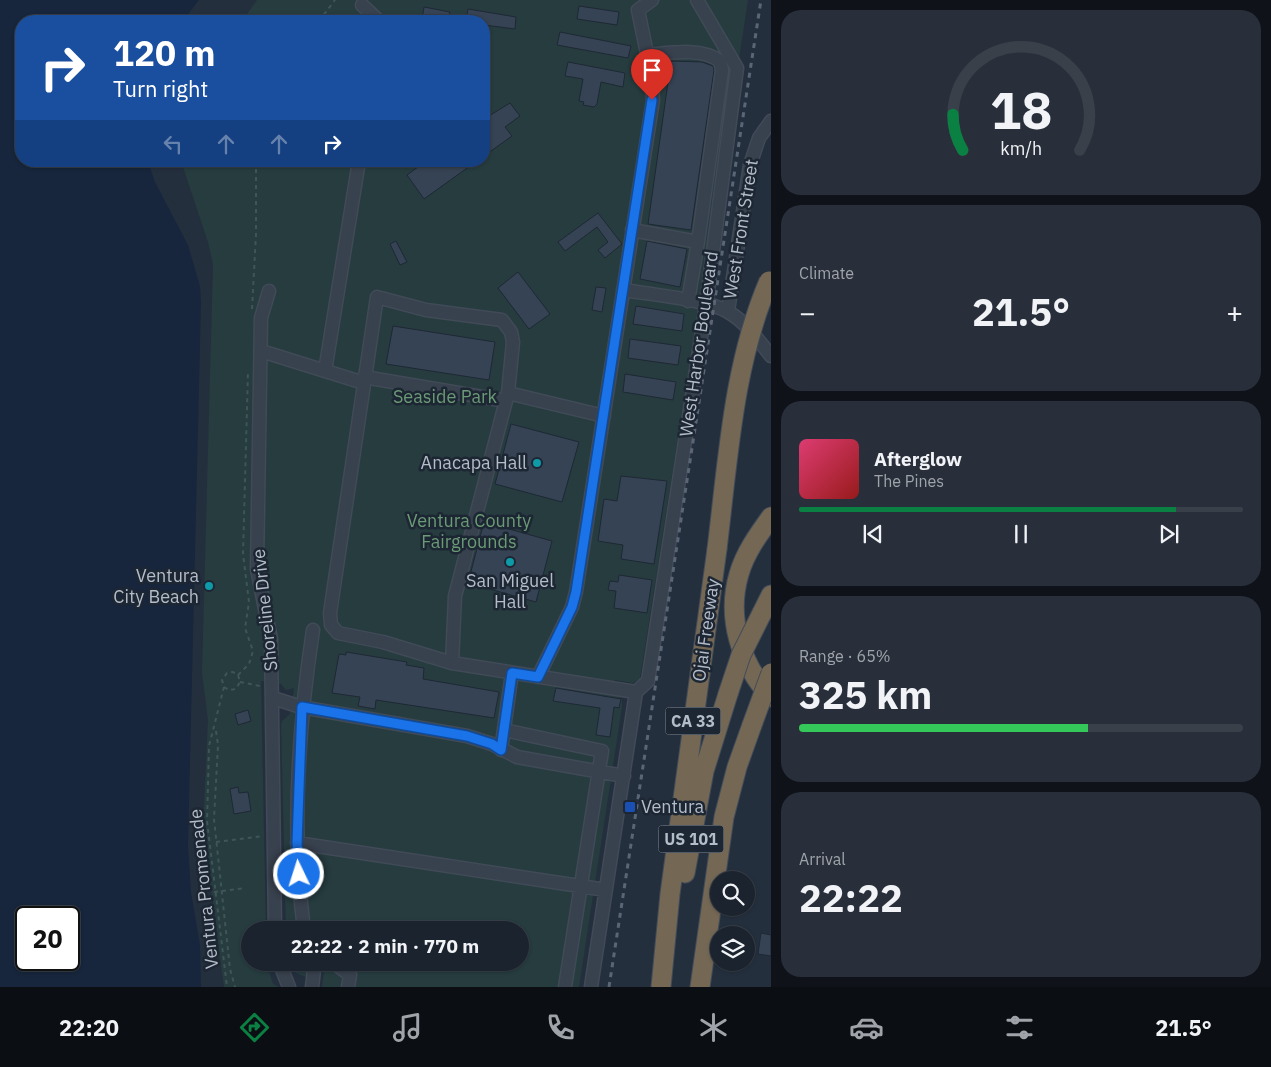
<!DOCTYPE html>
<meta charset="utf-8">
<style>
body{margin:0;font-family:"IBM Plex Sans",sans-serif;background:#282f3a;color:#f1f3f6;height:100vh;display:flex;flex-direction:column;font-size:19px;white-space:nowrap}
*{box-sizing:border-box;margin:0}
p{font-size:16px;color:#a0a4aa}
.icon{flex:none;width:28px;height:28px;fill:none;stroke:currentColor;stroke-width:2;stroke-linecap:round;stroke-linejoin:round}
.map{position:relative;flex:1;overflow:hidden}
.sheet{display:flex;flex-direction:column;gap:10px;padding:10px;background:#0f1319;width:500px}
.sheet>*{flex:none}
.hud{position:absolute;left:15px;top:15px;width:475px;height:152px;border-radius:20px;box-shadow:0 1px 4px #0004,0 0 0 1px #39404a;background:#1a4fa0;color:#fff;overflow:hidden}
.fabs{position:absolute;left:710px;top:871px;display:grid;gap:10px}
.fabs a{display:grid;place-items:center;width:45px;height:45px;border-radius:50%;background:#1b232e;box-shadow:0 1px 4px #0004,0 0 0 1px #39404a;font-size:25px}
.speed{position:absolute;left:15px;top:906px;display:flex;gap:10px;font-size:25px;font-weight:700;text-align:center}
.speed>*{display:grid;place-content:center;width:65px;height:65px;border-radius:50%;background:#1b232e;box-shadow:0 1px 4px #0004,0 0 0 1px #39404a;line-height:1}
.speed .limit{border:2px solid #111;border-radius:8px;background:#fff;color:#111}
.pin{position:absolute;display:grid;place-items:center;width:42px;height:42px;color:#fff;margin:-51px -21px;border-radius:50% 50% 50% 0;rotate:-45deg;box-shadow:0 0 5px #0007}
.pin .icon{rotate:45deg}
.me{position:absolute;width:55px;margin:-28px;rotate:356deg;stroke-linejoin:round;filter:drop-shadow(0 0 4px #0008)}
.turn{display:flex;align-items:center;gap:18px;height:105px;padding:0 15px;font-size:22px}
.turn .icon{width:65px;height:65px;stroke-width:2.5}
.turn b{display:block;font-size:35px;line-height:42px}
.lanes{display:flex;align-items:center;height:48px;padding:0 15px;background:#0003;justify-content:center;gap:25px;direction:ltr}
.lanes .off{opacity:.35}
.big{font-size:38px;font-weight:700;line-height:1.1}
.sheet .widget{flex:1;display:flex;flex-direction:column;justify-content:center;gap:8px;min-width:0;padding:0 18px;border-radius:20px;background:#282f3a}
.sheet .dial{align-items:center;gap:0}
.dial svg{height:130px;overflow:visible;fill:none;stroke:#39404a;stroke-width:7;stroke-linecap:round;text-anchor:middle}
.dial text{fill:#f1f3f6;stroke:none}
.song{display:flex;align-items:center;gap:15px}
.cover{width:60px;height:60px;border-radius:8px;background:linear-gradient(135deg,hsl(340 70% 55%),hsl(0 70% 35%))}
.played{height:5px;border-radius:2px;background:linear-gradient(90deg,#0b8043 85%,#39404a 85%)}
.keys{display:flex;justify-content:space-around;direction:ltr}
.heat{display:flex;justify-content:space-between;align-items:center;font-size:28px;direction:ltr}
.charge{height:8px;border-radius:4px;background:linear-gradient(90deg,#34c759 65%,#39404a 0)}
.trip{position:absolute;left:241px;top:921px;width:288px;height:50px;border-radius:25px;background:#1b232e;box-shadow:0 1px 4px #0004,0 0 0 1px #39404a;font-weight:700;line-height:50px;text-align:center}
.dock{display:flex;height:80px;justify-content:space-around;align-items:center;background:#0b0e12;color:#a0a4aa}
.dock .icon{width:35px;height:35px}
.dock .selected{color:#0b8043}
.dock b{font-size:22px;color:#f1f3f6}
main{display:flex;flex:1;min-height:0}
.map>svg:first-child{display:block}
.green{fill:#263c3f}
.water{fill:#17263c;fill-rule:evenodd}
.building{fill:#364354;stroke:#1f2835}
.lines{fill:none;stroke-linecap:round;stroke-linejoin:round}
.minor-casing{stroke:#414a57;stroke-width:15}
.highway-casing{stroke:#434c59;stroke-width:21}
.path{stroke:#3f5557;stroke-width:2;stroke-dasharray:4 4;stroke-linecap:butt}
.minor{stroke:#38414e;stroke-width:12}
.highway{stroke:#746855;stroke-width:19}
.rail{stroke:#5a6575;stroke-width:3;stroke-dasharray:5 5;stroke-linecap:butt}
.highway-bridge-casing{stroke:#434c59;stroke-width:21;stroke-linecap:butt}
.highway-bridge{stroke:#746855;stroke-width:19}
.route-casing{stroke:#114b97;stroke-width:12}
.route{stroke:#1a73e8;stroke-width:9}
.culture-dot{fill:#0f9aa8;stroke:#1d2633;stroke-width:2}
.transit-dot{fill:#1a4fb4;stroke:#1d2633;stroke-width:2}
.labels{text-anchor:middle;stroke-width:5;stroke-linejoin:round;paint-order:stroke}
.shield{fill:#1d2633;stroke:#878f9c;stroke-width:1}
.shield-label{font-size:16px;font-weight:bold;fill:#b4bcc9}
.street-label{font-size:18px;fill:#b4bcc9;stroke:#1d2633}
.park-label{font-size:18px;fill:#6b9a76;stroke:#1d2633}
.poi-label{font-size:18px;fill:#b4bcc9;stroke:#1d2633;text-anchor:end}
</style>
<main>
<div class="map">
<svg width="771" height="987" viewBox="0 0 771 987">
<rect width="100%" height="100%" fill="#242f3e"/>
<!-- green -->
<path class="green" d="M257,0H748L739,59L733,66L699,303L640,679L633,683L615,680L613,692L622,700V707L579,987H322L324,971L307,969L306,977L296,973L292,963L520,962V930H286L281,726L282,721L290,714L294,688L286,690L281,684L261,681L266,930H250V962L271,963L268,969L273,984L279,987H224L203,831L208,720L202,673L213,264L208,242L181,161H484V21H242Z"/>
<!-- water -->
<path class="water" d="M0,0H199L183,21H21V161H148L155,182L188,245L200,286L201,303L188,845L191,892L200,945L201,987H0ZM26,918H69V960H26Z"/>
<!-- building -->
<path class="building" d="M579,6L619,12L617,25L577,19Z
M424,7L450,12L448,21L422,19Z
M468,9L516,17L515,29L484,25V21H466Z
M560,32L631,46L628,58L557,45Z
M671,61L702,62L713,66L714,70L691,230L648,224Z
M568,62L625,73L623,87L601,82L597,104L594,107L583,105L584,102L579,101L583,79L565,76Z
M510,103L520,116L505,127L512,136L484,156V119Z
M426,161H477L424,199L407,175Z
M598,213L622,244L605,258L598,250L608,242L597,227L565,251L558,242Z
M396,241L407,262L400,265L390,244Z
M647,241L687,249L680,287L640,279Z
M518,272L550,314L529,329L498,288Z
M596,287L606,288L602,312L592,310Z
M636,306L684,314L682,331L633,324Z
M393,326L495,342L489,380L386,364Z
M630,339L681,346L678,365L628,358Z
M625,374L676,382L673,400L623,392Z
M511,424L579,442L562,502L495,484Z
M621,476L667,481L654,564L621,559L623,545L598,541L604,499L617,501Z
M484,522L552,541L536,602L468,583Z
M619,575L652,580L647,613L614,608L616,591L608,590L610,581L618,582Z
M346,652L407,662L406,665L424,668L423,679L499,692L494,718L376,700L375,709L358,706L360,697L332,693L339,654L346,655Z
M556,688L621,699L619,708L614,707L610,737L596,735L600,708L553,701Z
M248,710L251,721L238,725L235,714Z
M238,787L239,793L248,792L251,811L234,814L230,789Z
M761,933L771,935V956L758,954Z"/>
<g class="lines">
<!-- minor casing -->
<g class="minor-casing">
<path id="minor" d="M362,5L379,21
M647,55C670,53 701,47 720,61L722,70L698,242
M632,230L698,242L688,301
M623,290C648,294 709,300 728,312C745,321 759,341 771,356
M269,291L261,318L257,569L271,639L275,930
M728,311L750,165L759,138L771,121
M261,351L364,383
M325,371L359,161
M364,377L506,401
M508,393L604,416
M452,663L455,596L508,393L513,342L511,332L502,320L426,310L377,297L330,613L331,625L338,633L383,642L452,663L636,692
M538,677L572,607L576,592L653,100L652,78L638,10L652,0
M636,692L648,681L706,305L737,68L697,0
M273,698L301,707L467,736L492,744L517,757L624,776
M504,730L602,751L565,987
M501,750L512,673
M297,843L606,890
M304,930C291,830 298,729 313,630
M279,962L289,987
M312,962L314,970L312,987
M333,962L350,975L348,987
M591,987L636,692"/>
</g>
<!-- highway casing -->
<g class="highway-casing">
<path id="highway" d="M771,517C758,535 745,553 739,574C726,618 741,665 771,697
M762,613L771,595
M685,873L704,771L728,694
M661,987L670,894L717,549
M700,987L724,817L737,767L752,725"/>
</g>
<!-- path -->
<path class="path" d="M319,21L335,0
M252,309L256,234V161
M238,675L249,664L253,651L245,628L249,602L243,554L248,371
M240,682L260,686
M224,687L229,690L236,689L240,682L238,675L233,672L227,673L222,680L224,687L209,746L207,821L227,987
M216,731L218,745L214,819L230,969L235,987
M216,842L263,836
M214,892L245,888"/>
<!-- minor -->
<use href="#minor" class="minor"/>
<!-- highway -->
<use href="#highway" class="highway"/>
<!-- rail -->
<path class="rail" d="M609,987L761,0"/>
<!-- highway-bridge casing -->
<g class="highway-bridge-casing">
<path id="highway-bridge" d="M717,549C728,460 733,365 769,281
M728,694L741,655L762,613
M752,725L771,673"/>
</g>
<!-- highway-bridge -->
<use href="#highway-bridge" class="highway-bridge"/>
</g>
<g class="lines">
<!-- route casing -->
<g class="route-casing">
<path id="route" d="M299,874L297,843L302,707L467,736L492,744L501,750L512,673L538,677L572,607L576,592L652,100"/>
</g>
<!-- route -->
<use href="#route" class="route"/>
</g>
<!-- markers -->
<g class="culture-dot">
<circle cx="537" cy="463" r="5"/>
<circle cx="510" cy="562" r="5"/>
<circle cx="209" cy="586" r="5"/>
</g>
<rect class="transit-dot" x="624" y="801" width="12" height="12" rx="2.5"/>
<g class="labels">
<!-- shield labels -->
<g class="shield">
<rect x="665.5" y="707.5" width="55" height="27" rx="4"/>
<rect x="658.5" y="825.5" width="65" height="27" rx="4"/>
</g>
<g class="shield-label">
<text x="693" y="727">CA 33</text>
<text x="691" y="845">US 101</text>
</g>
<!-- street labels -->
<g class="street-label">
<text transform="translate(741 229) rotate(-81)" y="6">West Front Street</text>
<text transform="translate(699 344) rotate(-82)" y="6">West Harbor Boulevard</text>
<text transform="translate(265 610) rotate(-96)" y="6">Shoreline Drive</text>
<text transform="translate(706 630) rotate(-82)" y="6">Ojai Freeway</text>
<text transform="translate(204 889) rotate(-96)" y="6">Ventura Promenade</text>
</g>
<!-- park labels -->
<g class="park-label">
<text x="445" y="403">Seaside Park</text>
<text x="469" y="527">Ventura County<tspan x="469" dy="21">Fairgrounds</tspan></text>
</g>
<!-- poi labels -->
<g class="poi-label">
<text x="527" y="469">Anacapa Hall</text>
<text x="199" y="582">Ventura<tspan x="199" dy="21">City Beach</tspan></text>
<text x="510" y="587" text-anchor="middle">San Miguel<tspan x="510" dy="21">Hall</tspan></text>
<text x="641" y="813" text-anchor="start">Ventura</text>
</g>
</g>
</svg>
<div class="fabs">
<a><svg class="icon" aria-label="search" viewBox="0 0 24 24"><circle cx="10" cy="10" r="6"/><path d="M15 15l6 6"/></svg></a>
<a><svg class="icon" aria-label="layers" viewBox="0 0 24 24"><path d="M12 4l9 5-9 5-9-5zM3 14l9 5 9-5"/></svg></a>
</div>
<div class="speed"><div class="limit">20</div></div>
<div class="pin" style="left:652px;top:100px;background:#d93025"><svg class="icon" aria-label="arrive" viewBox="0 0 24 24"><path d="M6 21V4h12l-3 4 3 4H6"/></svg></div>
<svg class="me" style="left:299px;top:874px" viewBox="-20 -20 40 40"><circle r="17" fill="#1a73e8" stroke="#fff" stroke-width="3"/><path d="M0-11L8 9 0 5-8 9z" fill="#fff"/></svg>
<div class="trip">22:22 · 2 min · 770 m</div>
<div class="hud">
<div class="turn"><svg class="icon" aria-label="right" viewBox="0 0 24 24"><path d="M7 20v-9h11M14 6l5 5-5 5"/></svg><div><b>120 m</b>Turn right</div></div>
<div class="lanes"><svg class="icon off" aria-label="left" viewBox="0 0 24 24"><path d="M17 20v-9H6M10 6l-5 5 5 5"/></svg><svg class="icon off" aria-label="ahead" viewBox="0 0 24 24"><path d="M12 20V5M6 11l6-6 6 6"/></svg><svg class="icon off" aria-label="ahead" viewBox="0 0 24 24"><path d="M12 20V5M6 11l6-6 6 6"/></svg><svg class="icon" aria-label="right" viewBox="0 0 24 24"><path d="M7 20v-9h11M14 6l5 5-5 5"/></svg></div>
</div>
</div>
<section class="sheet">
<div class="widget dial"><svg viewBox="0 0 100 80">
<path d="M14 69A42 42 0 1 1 86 69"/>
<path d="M14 69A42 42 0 0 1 8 47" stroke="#0b8043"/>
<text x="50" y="56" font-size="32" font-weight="700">18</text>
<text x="50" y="72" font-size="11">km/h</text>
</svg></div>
<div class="widget"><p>Climate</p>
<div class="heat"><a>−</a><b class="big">21.5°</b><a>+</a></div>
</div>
<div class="widget">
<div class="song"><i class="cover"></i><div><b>Afterglow</b><p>The Pines</p></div></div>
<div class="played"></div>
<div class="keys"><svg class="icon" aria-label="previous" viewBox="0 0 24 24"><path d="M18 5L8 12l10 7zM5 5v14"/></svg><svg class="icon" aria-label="pause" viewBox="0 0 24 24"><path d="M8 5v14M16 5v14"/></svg><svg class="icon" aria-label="next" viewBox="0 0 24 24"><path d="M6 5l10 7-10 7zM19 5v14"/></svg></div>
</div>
<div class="widget"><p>Range · 65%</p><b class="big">325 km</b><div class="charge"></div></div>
<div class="widget"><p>Arrival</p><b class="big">22:22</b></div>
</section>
</main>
<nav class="dock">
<b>22:20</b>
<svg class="icon selected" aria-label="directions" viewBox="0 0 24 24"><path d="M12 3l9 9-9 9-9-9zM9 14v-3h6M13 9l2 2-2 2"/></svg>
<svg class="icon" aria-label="music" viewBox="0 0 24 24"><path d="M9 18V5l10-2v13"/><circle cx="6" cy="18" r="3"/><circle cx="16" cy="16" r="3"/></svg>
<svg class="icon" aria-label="phone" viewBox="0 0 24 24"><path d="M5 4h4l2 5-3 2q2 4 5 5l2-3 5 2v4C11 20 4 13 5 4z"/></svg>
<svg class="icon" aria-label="climate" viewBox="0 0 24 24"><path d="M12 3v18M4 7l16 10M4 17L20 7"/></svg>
<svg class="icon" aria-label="car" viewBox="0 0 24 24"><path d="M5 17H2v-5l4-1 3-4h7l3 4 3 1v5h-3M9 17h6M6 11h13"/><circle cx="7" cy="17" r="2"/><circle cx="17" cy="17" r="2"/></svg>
<svg class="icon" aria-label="filters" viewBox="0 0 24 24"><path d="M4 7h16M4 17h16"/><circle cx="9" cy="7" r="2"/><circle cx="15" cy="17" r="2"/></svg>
<b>21.5°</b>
</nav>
